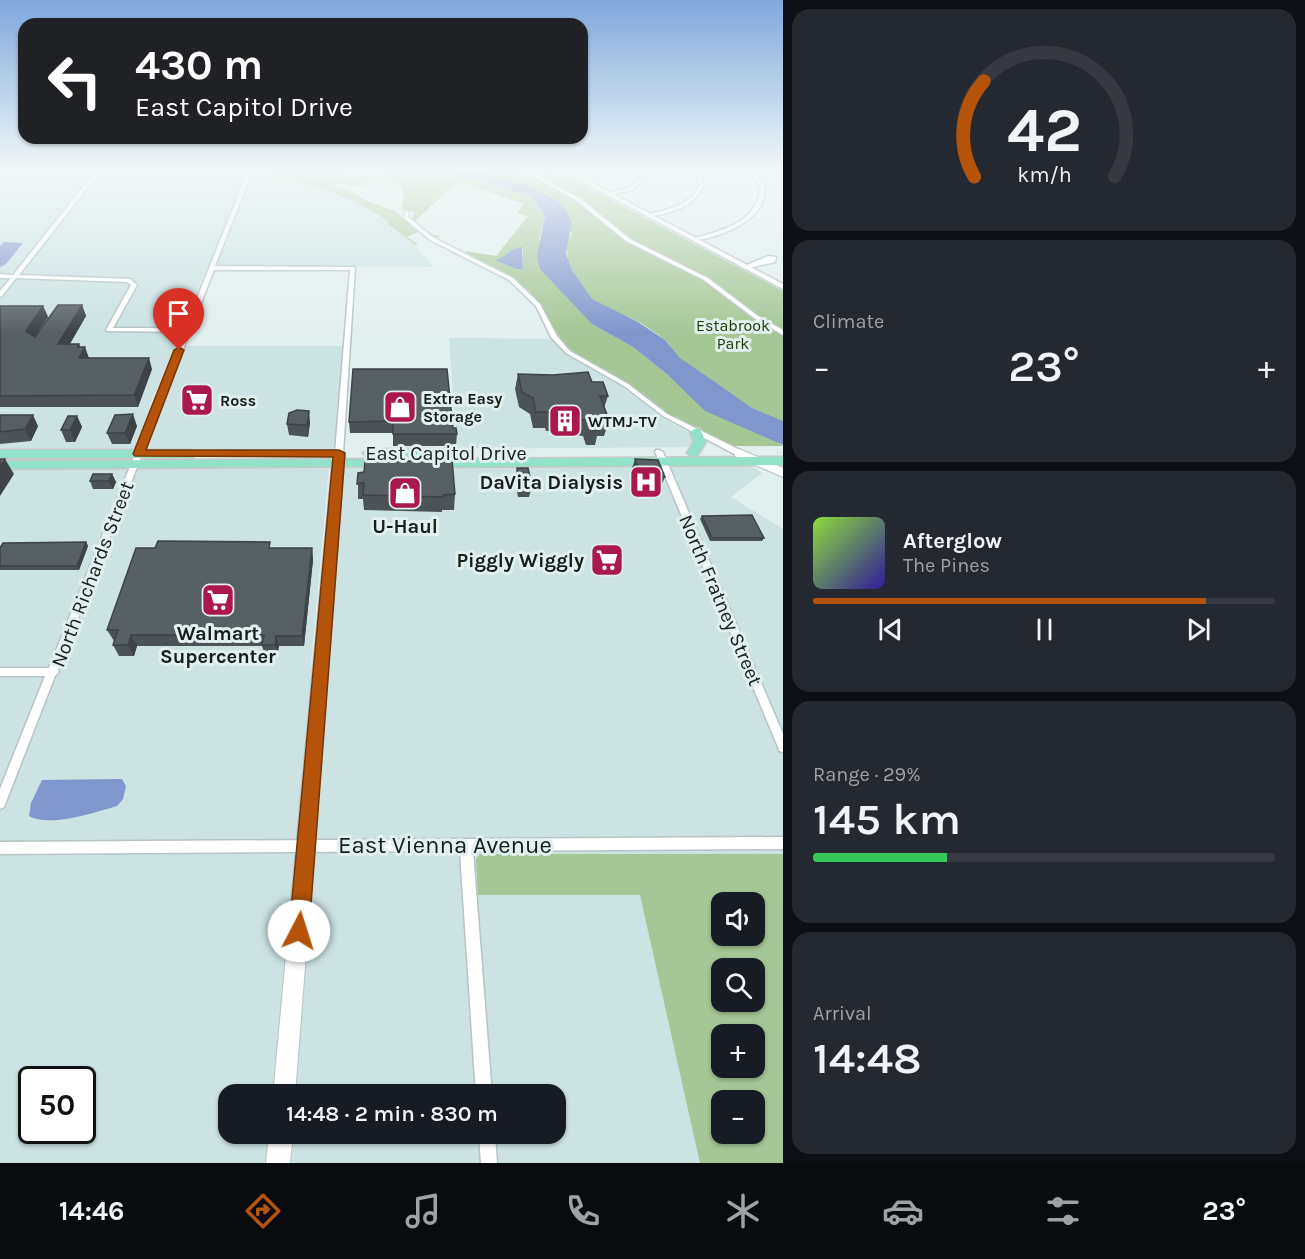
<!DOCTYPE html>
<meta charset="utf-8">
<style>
body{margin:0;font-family:Karla,sans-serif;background:#242831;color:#f1f3f6;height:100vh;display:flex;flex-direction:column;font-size:22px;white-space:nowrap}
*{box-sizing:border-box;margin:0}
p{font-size:20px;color:#9ea1a6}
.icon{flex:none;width:33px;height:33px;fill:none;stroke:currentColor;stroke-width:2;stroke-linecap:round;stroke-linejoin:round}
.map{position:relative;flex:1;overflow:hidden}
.drawer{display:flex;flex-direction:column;gap:9px;padding:9px;background:#0d0f14;width:522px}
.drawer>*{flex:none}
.banner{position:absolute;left:18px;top:18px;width:570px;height:126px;border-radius:18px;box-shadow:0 2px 4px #0004;background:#202124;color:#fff;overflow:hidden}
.buttons{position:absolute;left:711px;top:892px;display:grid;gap:12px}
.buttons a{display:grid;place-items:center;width:54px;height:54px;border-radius:12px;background:#171b24;box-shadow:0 2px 4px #0004;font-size:30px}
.speed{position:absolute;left:18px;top:1066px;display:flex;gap:12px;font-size:30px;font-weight:700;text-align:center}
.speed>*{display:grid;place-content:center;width:78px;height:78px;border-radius:50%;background:#171b24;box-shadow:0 2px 4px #0004;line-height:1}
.speed .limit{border:3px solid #111;border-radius:9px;background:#fff;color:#111}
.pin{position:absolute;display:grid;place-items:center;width:51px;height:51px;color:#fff;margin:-62px -26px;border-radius:50% 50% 50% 0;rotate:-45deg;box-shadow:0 0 6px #0007}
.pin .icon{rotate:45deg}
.me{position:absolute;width:66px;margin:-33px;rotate:5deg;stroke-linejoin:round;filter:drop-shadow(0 0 4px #0008)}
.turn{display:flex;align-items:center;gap:21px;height:126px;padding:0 18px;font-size:27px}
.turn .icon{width:78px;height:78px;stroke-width:2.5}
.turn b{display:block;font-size:42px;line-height:51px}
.big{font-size:45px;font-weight:600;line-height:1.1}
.drawer .widget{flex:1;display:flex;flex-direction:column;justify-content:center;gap:9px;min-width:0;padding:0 21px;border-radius:18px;background:#242831}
.drawer .dial{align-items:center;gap:0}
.dial svg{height:156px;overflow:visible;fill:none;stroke:#363941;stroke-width:7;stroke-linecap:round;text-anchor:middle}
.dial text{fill:#f1f3f6;stroke:none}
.song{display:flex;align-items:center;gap:18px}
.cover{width:72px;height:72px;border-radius:9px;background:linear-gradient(135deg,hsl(90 70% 55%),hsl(250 70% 35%))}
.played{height:6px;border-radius:3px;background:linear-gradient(90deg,#b45309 85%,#363941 85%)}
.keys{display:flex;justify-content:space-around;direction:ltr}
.heat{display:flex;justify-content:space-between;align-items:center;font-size:33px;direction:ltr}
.charge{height:9px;border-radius:4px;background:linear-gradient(90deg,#34c759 29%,#363941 0)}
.trip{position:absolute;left:218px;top:1084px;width:348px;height:60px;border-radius:18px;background:#171b24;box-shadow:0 2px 4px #0004;font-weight:600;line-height:60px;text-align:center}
.dock{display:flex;height:96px;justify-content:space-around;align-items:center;background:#090b0e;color:#9ea1a6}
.dock .icon{width:42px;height:42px}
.dock .on{color:#b45309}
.dock b{font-size:27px;color:#f1f3f6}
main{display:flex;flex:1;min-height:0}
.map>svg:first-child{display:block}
.built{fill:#cce2e3;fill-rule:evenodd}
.green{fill:#a6c696;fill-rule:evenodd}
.water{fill:#8196cd}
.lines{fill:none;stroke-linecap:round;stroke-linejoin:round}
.minor-casing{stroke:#b7c3c4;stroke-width:3}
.tertiary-casing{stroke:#b7c3c4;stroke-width:3}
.secondary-casing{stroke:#b7c3c4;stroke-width:2}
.primary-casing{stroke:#c7c9c9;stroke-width:3}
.minor{fill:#fff;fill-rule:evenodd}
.tertiary{fill:#fff;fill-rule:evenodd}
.secondary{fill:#fff;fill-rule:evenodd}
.primary{fill:#92e2c9;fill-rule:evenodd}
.wall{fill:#4b5357}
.shaded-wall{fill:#3d4347}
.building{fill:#576065;stroke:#3d4347;stroke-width:1.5}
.route{fill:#b45309;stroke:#753606;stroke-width:1.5}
.labels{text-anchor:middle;stroke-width:6;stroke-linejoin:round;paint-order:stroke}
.far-park-label{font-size:16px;fill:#183800;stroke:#e2efef}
.far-poi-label{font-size:16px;font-weight:bold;fill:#171c1c;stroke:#e2efef;text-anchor:start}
.street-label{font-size:20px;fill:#171c1c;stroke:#e2efef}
.poi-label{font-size:20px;font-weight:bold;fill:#171c1c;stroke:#e2efef;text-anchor:end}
.near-street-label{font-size:24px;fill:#171c1c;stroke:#e2efef}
</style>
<main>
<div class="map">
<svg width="783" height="1163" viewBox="0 0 783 1163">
<rect width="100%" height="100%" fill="#e2efef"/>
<!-- built -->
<path class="built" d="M189,172L249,174L250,172L335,191L388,221V224L415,245L433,267L208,265L149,408H156L181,346H347L339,453L131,454L125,466L329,467L311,665L330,664L344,466L749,465L762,473L731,497L783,529V1163H0V411L35,410H0V173ZM722,903H754V936H722ZM722,969H754V1002H722ZM722,1035H754V1068H722ZM32,1080H82V1131H32ZM228,1095H555V1134H228ZM722,1101H754V1134H722Z
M449,338L552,339L569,356L614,381L663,418L693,435L694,447L457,449Z"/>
<!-- green -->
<path class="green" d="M191,170H345L349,173L380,176L383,177L364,184L369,186C355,190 346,180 332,186L351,191L367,201L395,211L418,232L407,237L418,244L415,245L388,224V221C342,191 303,182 251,172L249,174L189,172Z
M384,170H444L532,197L545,216L539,240L592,324L633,347L668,375L783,446H734L665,412L621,380L567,349L539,303L529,291L500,270L467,255L466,251L496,256L528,216L517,213L524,204L461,182L456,183L415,221L428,233L441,237L434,238L411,220L415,212L401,209L404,199L402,188L381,174ZM523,249V269H516L497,260Z
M472,170H555L783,291V421C747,410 711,383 682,360C676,355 672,348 667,342C660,335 649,329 641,323C626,314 605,312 592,299C577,283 558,254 572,234L546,194Z
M480,854H783V1163H700L640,895H478L476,859ZM722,903H754V936H722ZM722,969H754V1002H722ZM722,1035H754V1068H722ZM722,1101H754V1134H722Z"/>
<!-- water -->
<path class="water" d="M444,170H472L531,187L558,201L567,211L572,223L566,253L572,270L592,299L638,322L665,340L680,358L712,380L752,408L783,421V445L705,411L668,375L633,347L592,324L540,269L537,256L545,216L532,197Z
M4,242L23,243L6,264L0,267V246Z
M522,247L523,269H516L495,260C506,259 510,247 522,247Z
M122,779L126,786L123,799L117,806C96,812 49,828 29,816L31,803L42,780Z"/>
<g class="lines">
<!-- minor casing -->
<g class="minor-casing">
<path id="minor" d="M97,170H101V172L99,173L19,275L130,279L137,285L113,328H185L246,176L250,177L215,266L355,267L343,453L339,455L335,453L350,270H214L58,670L59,672L55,676L4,807L0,809V789L45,676H0V668H49L184,332L107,331L106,330L131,285L127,282L16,278L2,296L0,297V291L11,278H0V274L13,275L94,173H0V171Z
M522,170H527L581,199L630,239L708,278L758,316L783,330V335L754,318L704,280L626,241L577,201Z
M638,170H642L645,177L635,189L609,195V193L631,187L641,177Z
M694,170H698L704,185C695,206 672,214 650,216V214C670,209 690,205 700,185Z
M749,170H753L765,188C764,196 763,204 758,210C747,226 714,239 695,240V238C725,229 755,224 761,188Z
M405,212H409L408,217L434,238L513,278L540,304L557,336L570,351L628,384L667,414L742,451V455H736L663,416L624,386L566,353L551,337L536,306L509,280L430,240L404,218Z
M768,256L776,257L775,262L745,269L742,267Z
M656,450H659L663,452L783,734V752L779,751L778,747L655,452Z
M783,837V849L473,851L492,1095H476L460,851L0,854V842Z
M479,1134H495L497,1163H481Z"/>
</g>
<!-- tertiary casing -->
<g class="tertiary-casing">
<path id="tertiary" d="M561,170H568L783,284V289Z"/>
</g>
<!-- secondary casing -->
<g class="secondary-casing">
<path id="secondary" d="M339,449L345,453L295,1095H273L333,453Z
M739,449L783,468V477L735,456V450Z
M269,1134H293L290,1163H266Z"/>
</g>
<!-- primary casing -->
<g class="primary-casing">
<path id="primary" d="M696,428L700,429L706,442L697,456L693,457L687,453L694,442L690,432Z
M369,449H447L453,453L447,457L365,456L363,453Z
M0,450H192L198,454L192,458H0Z
M783,457V465L432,467L426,463L432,459Z
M384,459L388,460V466L0,469V461Z"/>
</g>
<!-- minor -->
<use href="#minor" class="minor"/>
<!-- tertiary -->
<use href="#tertiary" class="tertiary"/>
<!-- secondary -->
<use href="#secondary" class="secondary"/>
<!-- primary -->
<use href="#primary" class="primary"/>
</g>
<!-- wall -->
<path class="wall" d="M82,305L86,316L70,344L81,347L89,358L152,369L138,407H0V306H43L48,317L35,336Z
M447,369L453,428L457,434L456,446H393V433H350L349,422Z
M518,374L592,382L608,396L604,408L609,420L604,436H597L595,445H586L583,436L558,433L557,431H546L545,428H533L530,414L519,407L515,389Z
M0,415L38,426L31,441L0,444Z
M77,416L82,427L75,442H66L61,430Z
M310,422L308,437L289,435L287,424Z
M137,426L130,444H112L107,433Z
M635,459L665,477L660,489H637L631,471Z
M517,468L532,486L529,497H518L515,479Z
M358,473L455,494L454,510H442V512L364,510L363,499H358Z
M112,474L116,482L113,489H93L90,481Z
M702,516L764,538L762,541H710L700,519Z
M86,542L88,546L79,570H0V548Z
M271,548H312L313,560L304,646H279L277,656H265L262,646H137L134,656H119L113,645L114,641L107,630Z"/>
<!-- shaded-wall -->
<path class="shaded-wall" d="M82,305L86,316L63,355L58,344Z
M43,306L48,317L31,342L26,331Z
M79,344L82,351L85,347L89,358H79L78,347Z
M149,358L152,369L138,407L134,395Z
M309,411L310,422L308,437L307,425Z
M133,414L137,426L130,444L125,433Z
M33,415L38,426L31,441L25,429Z
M77,416L82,427L75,442L70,430Z
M5,459L14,474L0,496V467Z
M112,474L116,482L113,489L109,481Z
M86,542L88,546L79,570L77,566Z
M312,548L313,560L304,646L302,636Z
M131,635L137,646L134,656L128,645Z
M276,636L279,646L277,656L275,645Z"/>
<!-- building -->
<path class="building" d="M58,305H82L58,344H79L78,347H85L79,358H149L134,395L0,396V306H43L26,331L35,337Z
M353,369H447L453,428H456L457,434H393V421L349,422Z
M588,372L592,382H603L608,396H600L609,420H596L599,430H591L587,420L562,418L561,415H549L548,412H536L533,398L522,392L518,374L553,375Z
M297,410L309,411L307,425L287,424L289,413Z
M133,414L125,433H107L115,415Z
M0,415H33L25,429L0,432Z
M68,416H77L70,430H61Z
M0,459H5L0,467Z
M635,459L658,460L665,477H641Z
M452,460L455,494L443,495L444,497L363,495L364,483L357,484L358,473L364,472L365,462Z
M517,468H528L532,486H520Z
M93,474H112L109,481H90Z
M752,515L764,538H712L702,516Z
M158,541L270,542L269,548H312L302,636H276L275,645H262L264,635H131L128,645H113L118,630H107L136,548H155Z
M86,542L77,566H0V548L3,543Z"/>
<!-- sky -->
<linearGradient id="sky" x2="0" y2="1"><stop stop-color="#7fa8dd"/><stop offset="0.51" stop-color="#f2f8f8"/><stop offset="1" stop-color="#f2f8f8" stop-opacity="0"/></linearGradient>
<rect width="783" height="333" fill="url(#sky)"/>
<!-- route -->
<path class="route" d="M179,347L184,350L146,450H339L345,453L309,931L306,938L299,941L292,938L289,931L333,457L135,456L133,454L174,350Z"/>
<!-- icons -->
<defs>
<g id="supermarket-square" transform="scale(1.725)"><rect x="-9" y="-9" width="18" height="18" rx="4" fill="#aa184e" stroke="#e2efef"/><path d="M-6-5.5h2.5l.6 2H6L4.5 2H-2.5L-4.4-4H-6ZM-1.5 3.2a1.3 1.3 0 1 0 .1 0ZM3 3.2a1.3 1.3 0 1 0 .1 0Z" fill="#fff"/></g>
<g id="shop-square" transform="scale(1.725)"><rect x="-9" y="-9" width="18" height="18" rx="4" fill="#aa184e" stroke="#e2efef"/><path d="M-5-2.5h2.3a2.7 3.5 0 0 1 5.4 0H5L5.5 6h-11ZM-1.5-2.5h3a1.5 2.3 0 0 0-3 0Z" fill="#fff"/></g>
<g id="building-square" transform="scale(1.725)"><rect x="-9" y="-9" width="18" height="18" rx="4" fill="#aa184e" stroke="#e2efef"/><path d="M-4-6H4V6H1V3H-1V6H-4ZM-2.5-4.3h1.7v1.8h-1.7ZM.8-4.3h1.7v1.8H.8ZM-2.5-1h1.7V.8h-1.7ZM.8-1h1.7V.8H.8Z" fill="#fff"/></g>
<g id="hospital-square" transform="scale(1.725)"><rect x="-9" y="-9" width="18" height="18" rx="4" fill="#aa184e" stroke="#e2efef"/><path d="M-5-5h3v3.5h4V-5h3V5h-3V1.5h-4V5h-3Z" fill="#fff"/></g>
</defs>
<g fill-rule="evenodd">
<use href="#supermarket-square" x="197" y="400"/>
<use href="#shop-square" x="400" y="407"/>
<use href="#building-square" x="565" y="421"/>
<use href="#hospital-square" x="646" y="482"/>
<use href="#shop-square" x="405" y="493"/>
<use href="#supermarket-square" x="607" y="560"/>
<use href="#supermarket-square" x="218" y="600"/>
</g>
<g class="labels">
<!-- far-park labels -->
<g class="far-park-label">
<text x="733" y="331">Estabrook<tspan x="733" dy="18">Park</tspan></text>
</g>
<!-- far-poi labels -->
<g class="far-poi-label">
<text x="423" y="404">Extra Easy<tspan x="423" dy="18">Storage</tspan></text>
<text x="220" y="406">Ross</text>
<text x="588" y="427">WTMJ-TV</text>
</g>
<!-- street labels -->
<g class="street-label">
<text x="446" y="460">East Capitol Drive</text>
<text transform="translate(92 574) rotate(-69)" y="7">North Richards Street</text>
<text transform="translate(721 600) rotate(67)" y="7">North Fratney Street</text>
</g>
<!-- poi labels -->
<g class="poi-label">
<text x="623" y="489">DaVita Dialysis</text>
<text x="405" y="533" text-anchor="middle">U-Haul</text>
<text x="584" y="567">Piggly Wiggly</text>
<text x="218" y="640" text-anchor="middle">Walmart<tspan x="218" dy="23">Supercenter</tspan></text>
</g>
<!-- near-street labels -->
<g class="near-street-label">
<text x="445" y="853">East Vienna Avenue</text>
</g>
</g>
</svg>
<div class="buttons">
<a><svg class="icon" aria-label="sound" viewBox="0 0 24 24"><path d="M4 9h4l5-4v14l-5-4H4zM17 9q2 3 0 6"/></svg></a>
<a><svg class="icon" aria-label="search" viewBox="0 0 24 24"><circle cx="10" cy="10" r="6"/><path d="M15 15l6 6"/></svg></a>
<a>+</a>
<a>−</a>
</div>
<div class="speed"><div class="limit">50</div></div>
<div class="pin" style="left:179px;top:350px;background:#d93025"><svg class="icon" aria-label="arrive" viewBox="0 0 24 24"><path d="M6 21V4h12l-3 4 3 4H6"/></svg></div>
<svg class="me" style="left:299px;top:931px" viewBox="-20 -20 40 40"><circle r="19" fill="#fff"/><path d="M0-13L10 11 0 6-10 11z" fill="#b45309"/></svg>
<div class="trip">14:48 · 2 min · 830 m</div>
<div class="banner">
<div class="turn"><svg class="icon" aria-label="left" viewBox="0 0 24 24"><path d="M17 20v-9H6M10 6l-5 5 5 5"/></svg><div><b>430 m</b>East Capitol Drive</div></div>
</div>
</div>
<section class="drawer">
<div class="widget dial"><svg viewBox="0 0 100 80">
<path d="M14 69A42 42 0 1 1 86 69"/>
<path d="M14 69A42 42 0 0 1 19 20" stroke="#b45309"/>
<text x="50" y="56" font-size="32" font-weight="700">42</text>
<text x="50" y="72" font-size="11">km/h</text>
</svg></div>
<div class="widget"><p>Climate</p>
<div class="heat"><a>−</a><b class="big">23°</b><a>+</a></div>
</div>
<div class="widget">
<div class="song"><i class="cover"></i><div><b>Afterglow</b><p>The Pines</p></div></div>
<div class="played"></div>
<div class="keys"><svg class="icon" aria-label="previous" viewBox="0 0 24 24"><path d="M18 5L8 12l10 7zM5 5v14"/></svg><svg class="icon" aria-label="pause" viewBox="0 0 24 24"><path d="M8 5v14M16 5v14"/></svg><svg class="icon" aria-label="next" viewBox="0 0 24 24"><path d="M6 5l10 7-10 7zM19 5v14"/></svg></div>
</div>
<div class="widget"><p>Range · 29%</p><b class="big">145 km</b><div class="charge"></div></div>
<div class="widget"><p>Arrival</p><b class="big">14:48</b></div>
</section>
</main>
<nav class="dock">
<b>14:46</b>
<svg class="icon on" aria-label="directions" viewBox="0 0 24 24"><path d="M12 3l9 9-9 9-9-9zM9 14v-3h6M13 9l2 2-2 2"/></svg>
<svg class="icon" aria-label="music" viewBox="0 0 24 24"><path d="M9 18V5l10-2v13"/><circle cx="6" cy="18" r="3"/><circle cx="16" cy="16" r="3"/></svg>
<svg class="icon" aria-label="phone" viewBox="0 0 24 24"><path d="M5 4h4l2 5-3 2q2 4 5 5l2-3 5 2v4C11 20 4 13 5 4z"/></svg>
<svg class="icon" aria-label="climate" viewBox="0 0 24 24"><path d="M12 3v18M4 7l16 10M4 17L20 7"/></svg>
<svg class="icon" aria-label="car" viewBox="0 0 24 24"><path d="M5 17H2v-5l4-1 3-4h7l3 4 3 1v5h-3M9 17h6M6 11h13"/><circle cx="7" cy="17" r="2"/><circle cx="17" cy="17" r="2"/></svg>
<svg class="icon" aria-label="filters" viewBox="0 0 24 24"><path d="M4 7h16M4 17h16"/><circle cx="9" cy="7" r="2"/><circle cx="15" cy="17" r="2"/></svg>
<b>23°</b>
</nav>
